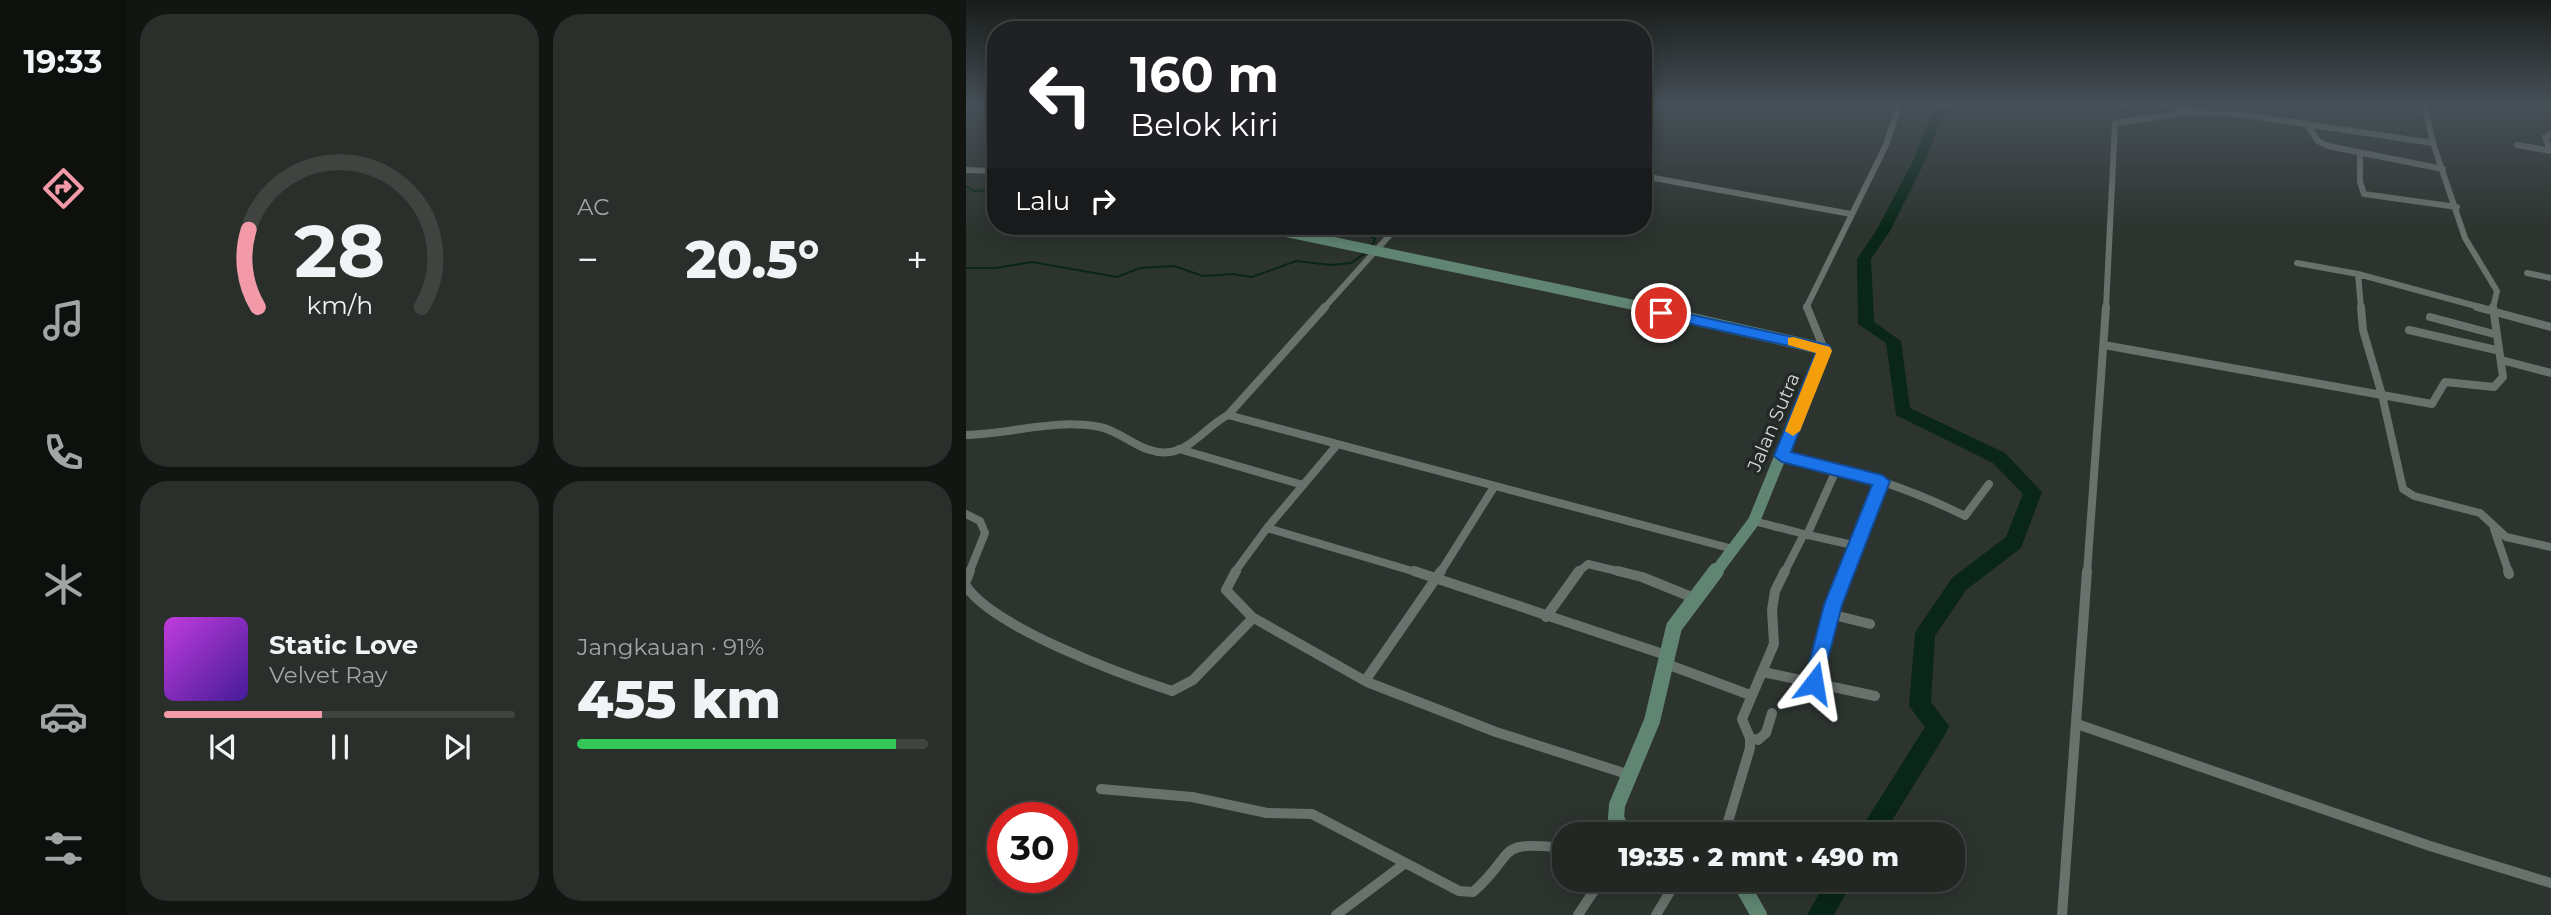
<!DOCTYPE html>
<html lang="id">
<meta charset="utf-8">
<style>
body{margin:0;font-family:Montserrat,sans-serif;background:#2a2f2b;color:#f1f3f6;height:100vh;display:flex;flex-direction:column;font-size:26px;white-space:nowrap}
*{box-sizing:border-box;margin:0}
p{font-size:23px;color:#a2a5a6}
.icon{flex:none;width:38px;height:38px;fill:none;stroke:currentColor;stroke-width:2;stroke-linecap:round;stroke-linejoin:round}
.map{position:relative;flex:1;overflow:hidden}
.panel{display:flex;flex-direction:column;gap:14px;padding:14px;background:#131513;width:840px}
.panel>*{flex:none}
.top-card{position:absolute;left:21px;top:21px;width:665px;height:214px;border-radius:28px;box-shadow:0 4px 18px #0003,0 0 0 2px #3f4441;background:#202124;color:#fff;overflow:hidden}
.speed{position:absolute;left:21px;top:802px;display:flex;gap:14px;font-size:35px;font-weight:700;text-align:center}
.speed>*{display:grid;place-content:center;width:91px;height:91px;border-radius:50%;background:#222723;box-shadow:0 4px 18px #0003,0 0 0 2px #3f4441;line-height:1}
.speed .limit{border:10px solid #d22;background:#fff;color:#111}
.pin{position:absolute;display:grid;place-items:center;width:60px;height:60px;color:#fff;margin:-30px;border:4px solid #fff;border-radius:50%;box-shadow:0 2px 7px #0007}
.me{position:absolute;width:77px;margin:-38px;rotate:14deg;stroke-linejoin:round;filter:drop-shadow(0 0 5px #0008)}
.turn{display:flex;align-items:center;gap:24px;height:147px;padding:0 28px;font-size:32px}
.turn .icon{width:91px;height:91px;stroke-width:2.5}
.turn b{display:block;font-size:49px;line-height:60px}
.then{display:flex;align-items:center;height:66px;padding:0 28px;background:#0003;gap:14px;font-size:26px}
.big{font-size:52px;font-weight:800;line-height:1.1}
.panel .tile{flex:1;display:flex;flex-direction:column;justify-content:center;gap:10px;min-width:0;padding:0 24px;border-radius:28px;background:#2a2f2b}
.panel .dial{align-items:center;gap:0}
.dial svg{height:182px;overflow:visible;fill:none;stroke:#3f4441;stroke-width:7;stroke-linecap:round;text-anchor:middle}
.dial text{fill:#f1f3f6;stroke:none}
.song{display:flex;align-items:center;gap:21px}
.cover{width:84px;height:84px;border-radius:10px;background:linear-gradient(135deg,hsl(290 70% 55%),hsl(260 70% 35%))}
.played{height:7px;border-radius:4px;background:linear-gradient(90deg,#f39aa8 45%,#3f4441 45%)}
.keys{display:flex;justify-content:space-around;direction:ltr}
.heat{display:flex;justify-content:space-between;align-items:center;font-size:38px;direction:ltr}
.charge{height:10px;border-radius:5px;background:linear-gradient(90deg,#34c759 91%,#3f4441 0)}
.panel .tiles{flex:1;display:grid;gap:14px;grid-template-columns:repeat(2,1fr)}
.trip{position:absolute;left:586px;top:822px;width:413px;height:70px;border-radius:28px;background:#222723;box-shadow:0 4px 18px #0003,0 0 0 2px #3f4441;font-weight:800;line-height:70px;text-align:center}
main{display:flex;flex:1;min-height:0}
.tabs{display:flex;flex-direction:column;width:126px;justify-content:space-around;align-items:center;background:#0e100e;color:#a2a5a6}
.tabs .icon{width:49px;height:49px}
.tabs .current{color:#f39aa8}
.tabs b{font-size:32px;color:#f1f3f6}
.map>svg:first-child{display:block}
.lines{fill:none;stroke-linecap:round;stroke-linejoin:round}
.stream{stroke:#092618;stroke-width:2}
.river{fill:#092618;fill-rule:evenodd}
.street-far2{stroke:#68716c;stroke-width:6}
.street-far1{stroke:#68716c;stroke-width:8}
.street{stroke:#68716c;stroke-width:10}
.secondary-far2{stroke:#608673;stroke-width:10}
.secondary-far1{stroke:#608673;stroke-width:12}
.secondary{stroke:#608673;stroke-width:16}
.route{fill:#1a73e8;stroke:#114b97;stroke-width:2}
.slow{fill:#f59e0b}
.labels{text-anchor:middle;stroke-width:7;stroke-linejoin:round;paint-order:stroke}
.street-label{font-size:19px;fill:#d4d8d6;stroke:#232a26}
</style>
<main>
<nav class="tabs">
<b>19:33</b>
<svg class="icon current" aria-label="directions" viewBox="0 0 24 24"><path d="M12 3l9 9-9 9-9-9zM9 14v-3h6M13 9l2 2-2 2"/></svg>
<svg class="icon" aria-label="music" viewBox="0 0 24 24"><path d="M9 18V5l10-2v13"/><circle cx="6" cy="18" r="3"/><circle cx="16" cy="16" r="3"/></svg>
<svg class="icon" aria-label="phone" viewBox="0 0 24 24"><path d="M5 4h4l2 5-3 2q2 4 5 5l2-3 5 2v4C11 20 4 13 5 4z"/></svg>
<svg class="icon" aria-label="climate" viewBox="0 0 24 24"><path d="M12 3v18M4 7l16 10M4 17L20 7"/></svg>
<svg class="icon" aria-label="car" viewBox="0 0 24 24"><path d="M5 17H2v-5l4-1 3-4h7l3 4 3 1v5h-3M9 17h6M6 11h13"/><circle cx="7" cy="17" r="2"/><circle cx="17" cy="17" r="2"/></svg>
<svg class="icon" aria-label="filters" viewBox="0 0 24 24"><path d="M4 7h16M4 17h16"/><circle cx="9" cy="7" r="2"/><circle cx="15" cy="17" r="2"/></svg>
</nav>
<section class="panel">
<div class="tiles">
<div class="tile dial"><svg viewBox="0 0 100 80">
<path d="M14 69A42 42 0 1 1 86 69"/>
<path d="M14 69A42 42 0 0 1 10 35" stroke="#f39aa8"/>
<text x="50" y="56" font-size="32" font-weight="700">28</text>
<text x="50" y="72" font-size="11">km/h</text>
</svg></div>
<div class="tile"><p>AC</p>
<div class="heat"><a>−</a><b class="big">20.5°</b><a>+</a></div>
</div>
<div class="tile">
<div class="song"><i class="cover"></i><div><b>Static Love</b><p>Velvet Ray</p></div></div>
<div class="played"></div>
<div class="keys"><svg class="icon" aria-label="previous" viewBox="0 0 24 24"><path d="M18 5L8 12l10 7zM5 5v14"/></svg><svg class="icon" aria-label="pause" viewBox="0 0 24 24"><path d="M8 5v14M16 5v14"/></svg><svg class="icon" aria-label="next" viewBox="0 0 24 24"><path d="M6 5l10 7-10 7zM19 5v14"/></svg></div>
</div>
<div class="tile"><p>Jangkauan · 91%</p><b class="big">455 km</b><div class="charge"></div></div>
</div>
</section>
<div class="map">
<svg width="1585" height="915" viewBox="0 0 1585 915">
<rect width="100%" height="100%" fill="#2d342f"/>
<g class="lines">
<!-- stream -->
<path class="stream" d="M0,186L8,191L30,190
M405,226L403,234L409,239L406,246
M0,268H30L66,262L151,277L174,268L208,266L237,276L267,274L286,277L330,261L365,265L385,263L402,251"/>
<!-- river -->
<path class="river" d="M978,103H991L975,119L959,161L924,231L905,259L908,322L935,341L944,408L1039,453L1076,492L1055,548L1000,590L969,636L965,702L983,726L980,733L917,835H891L959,727L943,706L949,634L952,628L986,578L1040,537L1057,494L1027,463L930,415L920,343L892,324L891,259L910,231L947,161L964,118Z
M1104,103H1182L1159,112Z
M861,880H887L868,915H841Z"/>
<!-- street-far2 -->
<path class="street-far2" d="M1194,103L1224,112L1272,114L1467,143L1458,103
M1342,126L1352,141L1362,146L1477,169
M1585,134L1579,137L1585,151
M1467,143L1499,238L1531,291L1527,308
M1551,145L1585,151
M1394,153V182L1398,194L1491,207
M0,170L30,171
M677,176L885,214
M1331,263L1392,274
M1561,273L1585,278
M358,308L432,226
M840,308L920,145L934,103
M1140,308L1149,123L1224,112
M1395,308L1392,274L1517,308"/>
<!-- street-far1 -->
<path class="street-far1" d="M359,307L262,415L767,549
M841,307L858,349
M1511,307L1585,327
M1527,307L1537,377L1528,387L1479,382L1466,404L1416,395L1437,489L1448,496L1514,513L1540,537L1585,547
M1464,317L1528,334
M1443,330L1530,350
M1138,345L1416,395L1397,330L1395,307
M1535,360L1585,373
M0,435C44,434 90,418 134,427C158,432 177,456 204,452C226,449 242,425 262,415
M213,449L337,485
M816,456C884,470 937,485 999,516L1023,484
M0,514L14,521L19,533L3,573
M788,521L838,534L818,573
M301,528L453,573
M1528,529L1543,573
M838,534L891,546
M841,535L871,468
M268,573L301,528L370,446
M474,573L528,487
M611,573L622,564L659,573
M880,573L916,481
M1121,573L1140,307"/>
<!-- street -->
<path class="street" d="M270,571L260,590L286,617L401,682L530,732L661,774
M448,571L700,655
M652,571L676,577L728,598
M1542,571L1543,574
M0,581L4,571
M0,586C28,628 157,675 206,691L227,680L286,619
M864,614L904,624
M580,617L613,571
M698,663L784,695
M797,672L909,696
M399,681L475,571
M847,683L867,605L880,571
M1111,724L1464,846L1585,883
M784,738L792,740L800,733L806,713
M135,789L226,797L301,813L346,814L493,891L507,892C552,853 526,840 598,848
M758,835L784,748V738L776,719L808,644L806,610L809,591L819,571
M370,915L438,864
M612,915L635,880
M690,915L711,880
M1096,915L1121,571"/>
<!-- secondary-far2 -->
<path class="secondary-far2" d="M292,226L682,308"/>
<!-- secondary-far1 -->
<path class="secondary-far1" d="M674,307L858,349L788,521L749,573"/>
<!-- secondary -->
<path class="secondary" d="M666,835L657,833L650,818L651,805L686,721L708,627L750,571
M773,880L793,915"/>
</g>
<!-- sky -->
<linearGradient id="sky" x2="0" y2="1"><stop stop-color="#191d1a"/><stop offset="0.45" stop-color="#465058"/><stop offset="1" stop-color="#465058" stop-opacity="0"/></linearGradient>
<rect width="1585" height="231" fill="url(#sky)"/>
<!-- route -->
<path class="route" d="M695,308L863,345L865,349L825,452L916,475L924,481L876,605L854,689L848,692L841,689L838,683L858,605L906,485L816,462L808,456L850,352L690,316L688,313Z"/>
<!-- slow -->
<path class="slow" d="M827,337L864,347L866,351L834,431L827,436L819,431L850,353L822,345V338Z"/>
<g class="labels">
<!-- street labels -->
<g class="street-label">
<text transform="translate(807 422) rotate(-67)" y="7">Jalan Sutra</text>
</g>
</g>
</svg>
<div class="speed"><div class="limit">30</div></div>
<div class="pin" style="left:695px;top:313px;background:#d93025"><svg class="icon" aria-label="arrive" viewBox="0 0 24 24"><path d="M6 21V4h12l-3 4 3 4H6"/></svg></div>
<svg class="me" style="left:848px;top:683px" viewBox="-20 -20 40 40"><path d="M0-17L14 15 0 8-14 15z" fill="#1a73e8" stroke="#fff" stroke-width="4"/></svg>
<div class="trip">19:35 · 2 mnt · 490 m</div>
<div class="top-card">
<div class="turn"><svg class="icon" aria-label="left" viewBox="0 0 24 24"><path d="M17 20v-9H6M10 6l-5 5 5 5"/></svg><div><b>160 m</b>Belok kiri</div></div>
<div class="then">Lalu<svg class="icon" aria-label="right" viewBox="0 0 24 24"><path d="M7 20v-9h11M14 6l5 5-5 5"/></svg></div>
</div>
</div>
</main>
